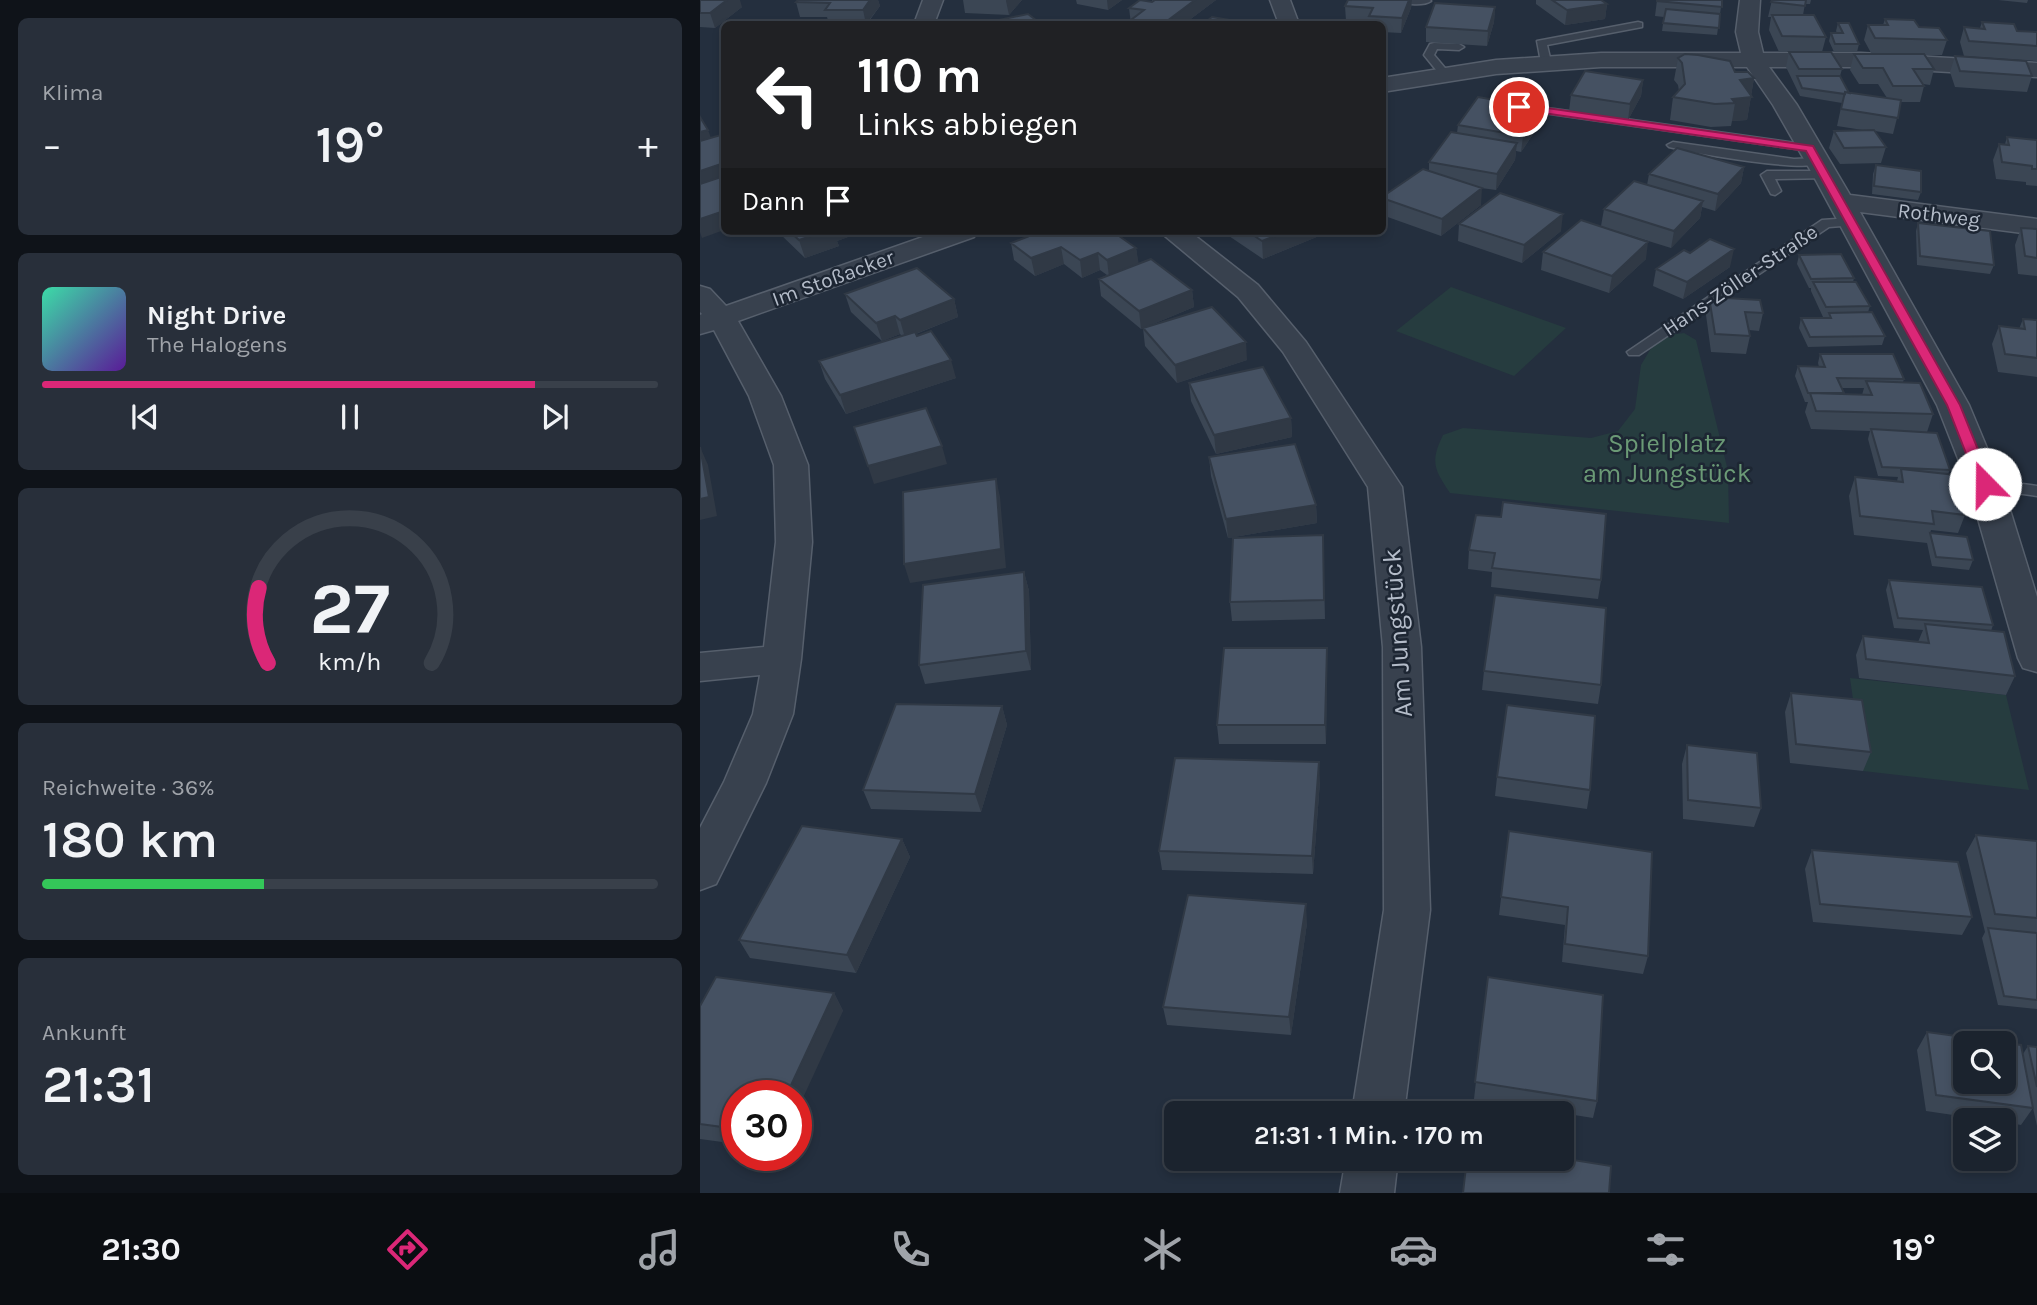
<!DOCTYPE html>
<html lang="de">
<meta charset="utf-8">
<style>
body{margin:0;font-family:Karla,sans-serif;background:#282f3a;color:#f1f3f6;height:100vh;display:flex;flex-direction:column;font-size:26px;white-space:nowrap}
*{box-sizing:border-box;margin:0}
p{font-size:23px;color:#a0a4aa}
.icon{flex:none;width:38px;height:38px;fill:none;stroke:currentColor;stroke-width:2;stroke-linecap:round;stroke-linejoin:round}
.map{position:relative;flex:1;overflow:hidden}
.drawer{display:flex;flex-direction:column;gap:18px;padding:18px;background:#0f1319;width:700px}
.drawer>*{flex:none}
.hud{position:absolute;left:21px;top:21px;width:665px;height:214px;border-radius:10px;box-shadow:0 4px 10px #0003,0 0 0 2px #39404a;background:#202124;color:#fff;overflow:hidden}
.fabs{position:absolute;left:1253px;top:1031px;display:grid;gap:14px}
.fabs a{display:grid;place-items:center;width:63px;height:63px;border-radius:10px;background:#1b232e;box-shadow:0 4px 10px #0003,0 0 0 2px #39404a;font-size:35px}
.speed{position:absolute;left:21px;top:1080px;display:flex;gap:14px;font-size:35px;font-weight:700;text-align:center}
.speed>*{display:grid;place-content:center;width:91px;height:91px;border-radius:50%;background:#1b232e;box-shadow:0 4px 10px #0003,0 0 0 2px #39404a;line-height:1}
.speed .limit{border:10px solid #d22;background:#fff;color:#111}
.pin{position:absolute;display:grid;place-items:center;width:60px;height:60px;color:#fff;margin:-30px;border:4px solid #fff;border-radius:50%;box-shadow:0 2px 7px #0007}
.me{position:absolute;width:77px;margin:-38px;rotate:338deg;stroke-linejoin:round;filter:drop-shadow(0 0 5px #0008)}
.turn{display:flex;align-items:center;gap:24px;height:147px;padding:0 21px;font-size:32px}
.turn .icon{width:91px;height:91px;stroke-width:2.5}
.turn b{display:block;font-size:49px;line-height:60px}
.then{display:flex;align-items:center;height:66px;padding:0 21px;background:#0003;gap:14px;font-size:26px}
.big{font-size:52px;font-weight:600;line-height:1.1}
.drawer .widget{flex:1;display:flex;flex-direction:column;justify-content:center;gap:10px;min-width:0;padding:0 24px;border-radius:10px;background:#282f3a}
.drawer .dial{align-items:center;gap:0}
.dial svg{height:182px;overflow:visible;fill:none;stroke:#39404a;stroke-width:7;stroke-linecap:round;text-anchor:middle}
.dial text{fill:#f1f3f6;stroke:none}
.song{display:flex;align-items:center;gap:21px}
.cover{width:84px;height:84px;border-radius:10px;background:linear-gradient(135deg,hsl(160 70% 55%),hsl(270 70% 35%))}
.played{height:7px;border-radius:4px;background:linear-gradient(90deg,#db2777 80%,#39404a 80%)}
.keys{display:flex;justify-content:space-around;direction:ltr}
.heat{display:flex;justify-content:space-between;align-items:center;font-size:38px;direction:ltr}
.charge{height:10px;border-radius:5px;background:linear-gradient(90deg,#34c759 36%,#39404a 0)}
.trip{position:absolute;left:464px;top:1101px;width:410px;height:70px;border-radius:10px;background:#1b232e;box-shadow:0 4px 10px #0003,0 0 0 2px #39404a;font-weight:600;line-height:70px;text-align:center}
.menu{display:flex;height:112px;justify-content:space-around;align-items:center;background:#0b0e12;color:#a0a4aa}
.menu .icon{width:49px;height:49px}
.menu .current{color:#db2777}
.menu b{font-size:32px;color:#f1f3f6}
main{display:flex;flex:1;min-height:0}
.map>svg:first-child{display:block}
.green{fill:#263c3f}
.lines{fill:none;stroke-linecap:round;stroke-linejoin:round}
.service-casing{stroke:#565f6c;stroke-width:3}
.minor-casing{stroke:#565f6c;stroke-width:3}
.service{fill:#38414e;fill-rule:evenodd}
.minor{fill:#38414e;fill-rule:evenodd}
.wall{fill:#3b4654;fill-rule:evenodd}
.shaded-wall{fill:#303945}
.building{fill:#455162;stroke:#303945;stroke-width:2;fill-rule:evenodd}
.route{fill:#db2777;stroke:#8e194d;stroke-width:2}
.labels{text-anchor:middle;stroke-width:5;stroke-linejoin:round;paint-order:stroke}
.far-street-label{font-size:21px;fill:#b4bcc9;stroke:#1d2633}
.park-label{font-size:26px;fill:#6b9a76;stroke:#1d2633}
.street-label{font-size:26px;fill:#b4bcc9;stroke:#1d2633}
</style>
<main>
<section class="drawer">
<div class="widget"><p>Klima</p>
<div class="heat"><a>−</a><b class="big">19°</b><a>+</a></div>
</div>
<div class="widget">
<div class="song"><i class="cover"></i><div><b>Night Drive</b><p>The Halogens</p></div></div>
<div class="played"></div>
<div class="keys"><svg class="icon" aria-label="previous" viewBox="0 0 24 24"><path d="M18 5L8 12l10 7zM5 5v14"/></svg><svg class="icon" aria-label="pause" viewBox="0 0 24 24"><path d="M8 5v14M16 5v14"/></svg><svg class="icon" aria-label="next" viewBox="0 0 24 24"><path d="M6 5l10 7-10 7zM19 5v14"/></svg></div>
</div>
<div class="widget dial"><svg viewBox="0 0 100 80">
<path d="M14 69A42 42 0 1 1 86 69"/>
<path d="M14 69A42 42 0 0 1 10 36" stroke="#db2777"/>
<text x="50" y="56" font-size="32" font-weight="700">27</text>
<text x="50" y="72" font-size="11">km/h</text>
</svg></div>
<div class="widget"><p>Reichweite · 36%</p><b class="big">180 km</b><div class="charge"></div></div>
<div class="widget"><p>Ankunft</p><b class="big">21:31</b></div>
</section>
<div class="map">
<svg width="1337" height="1193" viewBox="0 0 1337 1193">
<rect width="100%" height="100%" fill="#242f3e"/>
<!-- green -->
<path class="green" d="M751,287L866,328L814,376L696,331Z
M984,333L996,340L1028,471L1029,523L750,493C734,469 730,462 743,435L763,428L891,438L918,431L935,409L941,365L950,350L963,336Z
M1150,678L1306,695L1329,790L1163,771Z"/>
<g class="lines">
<!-- service casing -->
<g class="service-casing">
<path id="service" d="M698,0H730L731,1C724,6 705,5 698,0Z
M938,22L942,23V27L847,45L851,62L846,65L841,62L837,41Z
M734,43L759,44L764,47L759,50L737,49L734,55L750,74L749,76H741L724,55L730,44Z
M819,104L1110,145L1116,148L1110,151L815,109L813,107Z
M973,142L1094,159L1118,158L1124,162C1109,174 993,153 969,147L967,145Z
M1126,171L1130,172V178L1075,179L1081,191L1075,195L1071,194L1061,175L1067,171Z
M1151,218L1155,219V225L1129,227L939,355H929L927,352L1122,220Z
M1285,479L1337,486V496L1279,488L1277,484Z"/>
</g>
<!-- minor casing -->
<g class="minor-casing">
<path id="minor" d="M223,0H243L234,24H214Z
M570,0H590L599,24H579Z
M1040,0H1060L1058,32L1063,53H1161L1337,63V77L1161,67H1069L1097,105L1150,195L1337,219V235L1160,212L1269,405L1302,484L1337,597V672L1323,668L1318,658L1268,484L1237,405L1113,175L1073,105L1047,67H901L796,74L682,92V78L796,60L901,53H1041L1036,32Z
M240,231H278L274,237L38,321L81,396L108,465L112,542L101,659L93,714L66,783L16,884L0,890V828L24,782L53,714L60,675L0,681V653L64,647L76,542L74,465L49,396L14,330L0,334V315L2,314L0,312V286L10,289L26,306Z
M459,231H489L558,285L606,342L702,487L721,647L730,910L704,1113H652L684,910L683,647L668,487L583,352L538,297Z
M646,1158H698L694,1193H640Z"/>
</g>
<!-- service -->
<use href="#service" class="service"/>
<!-- minor -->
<use href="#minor" class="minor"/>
</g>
<!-- wall -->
<path class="wall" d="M0,0L42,7L15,28L0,27Z
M98,0H178L180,6L167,24H129L127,17H100L96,2Z
M263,0H322L309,15L265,13Z
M376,0H422L408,10L377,4Z
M452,0H516L484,24H431L429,8L452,2Z
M648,0H712L711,8L701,33L682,32V24H669V22L646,21L645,6Z
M836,0H901L907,4L905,19L865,25L836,4Z
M957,0H1022L1017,35L962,31L964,17L955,16Z
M1072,0H1111L1110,4H1105L1103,15L1126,37L1122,52L1142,69L1140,76L1149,93L1187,98L1178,84H1159L1150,70L1154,54H1203L1171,53L1164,40L1168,25H1183L1185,19L1219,27L1247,40L1242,55H1225L1234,69L1230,85L1223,84L1224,86L1220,102H1201L1193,134L1175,131L1186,147L1181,163L1140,164L1129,148L1134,131H1169L1137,126L1142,103L1100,96L1086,67L1089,52H1120H1079L1069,30L1071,17H1068Z
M1298,0H1328L1327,3Z
M795,7L794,22L787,46L726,42V27Z
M1282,22L1317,31L1337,32V61L1264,56L1260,42L1264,27L1280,28Z
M1138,23L1159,44L1157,52H1134L1129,41L1131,33H1137L1136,31Z
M1255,56L1332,76L1327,92L1255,87L1250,72Z
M978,58L1054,78L1047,120L1032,121L1031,126L1011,127L970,120L973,97L979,91L978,85L974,80Z
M943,80L941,96L928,120L869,111L871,95Z
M840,124L821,152L816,151L815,160L796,190L781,188V205L741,236L682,215V197L729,171V162L757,133L758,125Z
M1307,137L1337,140V186L1326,185V182L1296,179L1293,160L1299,144H1305Z
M1176,165L1221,192L1218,200L1172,194L1173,174Z
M1044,167L1041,183L1015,211L1002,207L1000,218L971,248L916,231L946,259L909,293L841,270L843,252L901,226L904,209L947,185L949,174Z
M1218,223L1294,265L1290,274L1217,265L1216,231Z
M759,224L861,231L822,263L758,241Z
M1321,228L1337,229V276L1318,274L1315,245Z
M78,231H155L156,234L137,241L139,246L105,258L79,233Z
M526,231H619V236L563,259L526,234Z
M323,234L436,248L438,263L492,290L494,307L441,329L401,296L399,279L407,275L400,270L382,278L364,264L335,276L314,260L311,243L324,238Z
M990,253L1030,267L983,299L953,286L956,269Z
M1099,255L1154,278L1153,282L1170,306L1168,312L1185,336L1182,345L1108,347L1099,328L1101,318H1128V317H1123L1111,291V288H1109L1097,264Z
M145,294L254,299L258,317L216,334L256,378L146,414L125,379L119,361L202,336L200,334L182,341L151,312Z
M1009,297L1063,313L1059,331L1049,330L1050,336L1046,354L1011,352L1006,315Z
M1323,319L1337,320V377L1298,372L1292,344L1299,326L1319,329Z
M443,328L547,360L477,383L445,346Z
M1120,354L1204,379L1203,382L1233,414L1227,432L1250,470L1248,474L1265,515L1258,533L1231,530L1230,533L1273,560L1269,570L1232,566L1227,543L1154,535L1149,496L1155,477L1197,481L1198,477L1178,476L1168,439L1170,431L1111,429L1105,412L1108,402H1105L1095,376L1098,366L1119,367L1118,363ZM1141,388H1164L1162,395L1143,394Z
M489,383L591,418L592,437L516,454L491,401Z
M509,457L616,505L617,523L528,538L511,476Z
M776,515L901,580L898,599L791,587L792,572L768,569L769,550Z
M623,535L625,619L532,621L530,602Z
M324,572L329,591L331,670L225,684L219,665Z
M1189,580L1293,625L1291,631L1315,676L1306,695L1159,678L1156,655L1163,636L1218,642L1223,630L1194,628L1186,590Z
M627,667L626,744H519L517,725Z
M784,671L901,685L898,704L782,690Z
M1091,693L1171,752L1163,771L1090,763L1085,712Z
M302,706L307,725L281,812L171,809L163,790Z
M987,745L1061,808L1054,827L983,819L982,764Z
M797,777L890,790L887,809L795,796Z
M620,781L613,874L462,870L459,851Z
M809,831L948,956L943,974L862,962L865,925L799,915Z
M1276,835L1337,841V1009L1298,1005L1282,938L1285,932L1266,853Z
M202,839L210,857L156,973L50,958L39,940Z
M1112,850L1272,917L1262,935L1113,922L1105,869Z
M607,923L591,1035L467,1025L463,1007Z
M788,977L897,1101L893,1118L774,1099Z
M134,993L143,1011L37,1096V1144L0,1139V1006Z
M1227,1032L1323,1054L1328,1046L1337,1047V1126L1333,1108L1321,1125L1304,1122V1120H1287L1226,1111L1217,1050Z"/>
<!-- shaded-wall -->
<path class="shaded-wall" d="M27,0H40L42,7L15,28L10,13Z
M170,0H178L180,6L166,24L163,10Z
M306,0H322L309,15L306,1Z
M407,0H422L408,10Z
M495,0H516L484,24H463Z
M709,0H712L711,8L701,33L702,18Z
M907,4L905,19L865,25L867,10Z
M795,7L794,22L787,46L788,31Z
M1054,78L1047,120L1032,121L1035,103H1032L1040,80Z
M943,80L941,96L928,120L930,104Z
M842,108L840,124L821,152L823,136Z
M8,130L14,146L0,150V132Z
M817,143L815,160L796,190L797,174Z
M24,163V182L0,189V171Z
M1044,167L1041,183L1015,211L1018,194Z
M782,188L781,205L741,236L742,219Z
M1003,201L1000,218L971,248L974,231Z
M24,211V230L2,238L0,232V219Z
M863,214L861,231L822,263L824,245Z
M127,231H155L156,234L137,241L139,246L105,258L99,240Z
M588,231H619V236L563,259L562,241Z
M948,242L946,259L909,293L912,276Z
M361,247L364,264L335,276L331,258Z
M436,248L439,265L409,277L407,260Z
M1034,249L1030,267L983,299L987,282Z
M398,253L400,270L382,278L380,260Z
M492,290L494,307L441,329L439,311Z
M254,299L258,317L205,338L200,320Z
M195,316L200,334L182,341L176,323Z
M546,342L547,360L477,383L475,365Z
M251,360L256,378L146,414L140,395Z
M591,418L592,437L516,454L514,435Z
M242,446L247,464L174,484L168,466Z
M0,447L8,465L17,516L0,520Z
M296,479L300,497L306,568L210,583L204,564Z
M616,505L617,523L528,538L526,519Z
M324,572L329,591L331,670L326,651Z
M627,648V667L626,744L625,725Z
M302,706L307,725L281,812L275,794Z
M619,762L620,781L613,874L612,856Z
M202,839L210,857L156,973L147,955Z
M606,904L607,923L591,1035L589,1017Z
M134,993L143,1011L96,1113V1096H86Z"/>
<!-- building -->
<path class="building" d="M0,0H27L10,13H0Z
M98,0H170L163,10H125L130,3L96,2Z
M440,0L452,2L455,0H495L463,24H456L431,20L444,10L429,8Z
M648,0H709L702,18L669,16L673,8L645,6Z
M852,0H901L907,4L867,10Z
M957,0H1022V7L957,1Z
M1072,0H1106L1105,6L1071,2Z
M735,3L795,7L788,31L726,27Z
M966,9L1020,14L1019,28L963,23Z
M328,14L341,24H280Z
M1072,15H1114L1126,37L1082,36Z
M512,17L553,24H503Z
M1185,19L1214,20L1219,27L1239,28L1247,40L1175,38L1168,25H1188Z
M155,22L157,24H137Z
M1282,22L1314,24L1317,31L1337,32V46L1269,41L1264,27L1285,29Z
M1138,23H1149L1159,44H1135L1131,33H1143Z
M1089,52H1131L1142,69H1099Z
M985,54L998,55L1030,61L1035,72H1048L1054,78L1040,80L1052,97L1032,99L1035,103L1015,104L973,97L985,84L982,63L978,58Z
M1154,54H1224L1234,69H1213L1224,86H1193L1183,68H1163Z
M1255,56L1326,61L1332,76L1260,71Z
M885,71L943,80L930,104L871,95Z
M1097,76H1140L1149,93L1145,92V94L1102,88Z
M1145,92L1201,100L1198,118L1141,109Z
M778,97L842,108L823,136L758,125Z
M0,117L8,130L0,132Z
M1174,130L1186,147L1144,148L1134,131Z
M751,132L817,143L797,174L729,162Z
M24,134V163L0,171V141Z
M1307,137L1337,140V169H1332V166L1302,162L1299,144L1309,145Z
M977,148L1044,167L1018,194L949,174Z
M1176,165L1221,171V192L1174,186Z
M723,169L782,188L742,219L682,198V197Z
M24,176V211L0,219V184Z
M934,181L1003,201L974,231L904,209Z
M800,193L863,214L824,245L759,224Z
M881,220L948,242L912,276L843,252Z
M1218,223L1290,231L1294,265L1220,256Z
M1321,228L1337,229V258L1325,256Z
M89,231H127L99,240Z
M330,231H412L436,248L407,260L398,253L380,260L361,247L331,258L311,243L327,237L323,234Z
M547,231H588L562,241Z
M1010,239L1034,249L987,282L956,269L984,250L990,253Z
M1141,254L1154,278L1111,279L1099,255Z
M451,259L492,290L439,311L399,279Z
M217,268L254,299L200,320L195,316L176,323L145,294Z
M1113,282H1156L1170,306L1126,307Z
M1009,297L1060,300L1063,313L1045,312L1050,336L1015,334Z
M512,307L546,342L475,365L443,328Z
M1172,312L1185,336L1110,337L1101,318H1131L1129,313Z
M1323,319L1337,320V358L1305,354L1299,326L1325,329Z
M231,331L251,360L140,395L119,361L215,332L217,336Z
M1120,354H1193L1204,379L1137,378L1144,393H1108L1098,366L1125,367Z
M563,367L591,418L514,435L489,383Z
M1166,381L1220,383L1233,414L1116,411L1110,393L1172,395Z
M226,408L242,446L168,466L154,427Z
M1171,429L1237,433L1250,470L1182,467Z
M595,444L616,505L526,519L509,457Z
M0,447L9,497L0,499Z
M1201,469L1256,475L1265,515L1232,511L1234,524L1160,516L1155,477L1203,482Z
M296,479L301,549L204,564L203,492Z
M803,502L906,514L901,580L792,568L795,553L769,550L776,515L801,517Z
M1230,533L1267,537L1273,560L1236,557Z
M623,535L624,600L530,602L533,538Z
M324,572L326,651L219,665L223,585Z
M1189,580L1282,587L1293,625L1198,618Z
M795,595L906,608L901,685L784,671Z
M1225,624L1304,632L1315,676L1166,659L1163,636L1229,643Z
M524,648H627L625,725H517Z
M1091,693L1162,700L1171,752L1096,744Z
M196,704L302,706L275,794L163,790Z
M807,705L895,716L890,790L797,777Z
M987,745L1057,753L1061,808L988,800Z
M475,758L619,762L612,856L459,851Z
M102,826L202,839L147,955L39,940Z
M809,831L952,852L948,956L865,944L868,907L801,897Z
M1276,835L1337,841V918L1295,914Z
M1112,850L1258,862L1272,917L1120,904Z
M488,895L606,904L589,1017L463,1007Z
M1288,928L1337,933V1000L1304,996Z
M16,977L134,993L86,1096H37V1129L0,1124V1006Z
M788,977L903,995L897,1101L775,1082Z
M1227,1032L1321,1045L1333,1108L1236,1095ZM1265,1043H1304V1082H1265Z
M1328,1046L1337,1047V1087Z
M767,1158H861L911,1166L909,1193H763Z"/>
<!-- route -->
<path class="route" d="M819,104L1113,146L1260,405L1292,484L1290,487L1285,488L1278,484L1247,405L1106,151L816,109L814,107Z"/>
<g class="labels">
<!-- far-street labels -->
<g class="far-street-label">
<text transform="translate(1239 215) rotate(7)" y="7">Rothweg</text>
<text transform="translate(133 278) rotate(-20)" y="7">Im Stoßacker</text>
<text transform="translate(1040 280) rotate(-34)" y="7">Hans-Zöller-Straße</text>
</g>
<!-- park labels -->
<g class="park-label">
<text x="967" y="452">Spielplatz<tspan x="967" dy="30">am Jungstück</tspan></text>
</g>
<!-- street labels -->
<g class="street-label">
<text transform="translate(697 633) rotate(-94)" y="9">Am Jungstück</text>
</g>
</g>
</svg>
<div class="fabs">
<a><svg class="icon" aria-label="search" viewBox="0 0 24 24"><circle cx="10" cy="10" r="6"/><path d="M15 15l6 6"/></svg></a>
<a><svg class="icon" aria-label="layers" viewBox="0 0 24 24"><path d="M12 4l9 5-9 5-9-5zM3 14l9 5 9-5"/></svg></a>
</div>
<div class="speed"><div class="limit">30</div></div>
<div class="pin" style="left:819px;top:107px;background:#d93025"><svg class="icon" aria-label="arrive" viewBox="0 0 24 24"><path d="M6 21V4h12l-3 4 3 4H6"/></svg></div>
<svg class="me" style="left:1285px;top:484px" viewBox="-20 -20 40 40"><circle r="19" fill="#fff"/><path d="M0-13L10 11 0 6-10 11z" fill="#db2777"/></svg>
<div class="trip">21:31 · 1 Min. · 170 m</div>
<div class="hud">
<div class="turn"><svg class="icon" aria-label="left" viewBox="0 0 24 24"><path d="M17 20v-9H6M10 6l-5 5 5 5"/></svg><div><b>110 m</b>Links abbiegen</div></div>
<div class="then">Dann<svg class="icon" aria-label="arrive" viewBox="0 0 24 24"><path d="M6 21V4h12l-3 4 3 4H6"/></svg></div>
</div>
</div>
</main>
<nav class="menu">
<b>21:30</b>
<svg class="icon current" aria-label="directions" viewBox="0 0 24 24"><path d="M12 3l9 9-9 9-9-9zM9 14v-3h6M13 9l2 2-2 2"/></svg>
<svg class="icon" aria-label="music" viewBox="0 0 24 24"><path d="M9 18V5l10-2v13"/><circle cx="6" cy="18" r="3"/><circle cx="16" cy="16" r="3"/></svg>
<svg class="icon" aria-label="phone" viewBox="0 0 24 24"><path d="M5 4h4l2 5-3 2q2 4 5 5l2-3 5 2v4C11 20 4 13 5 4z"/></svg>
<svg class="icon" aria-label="climate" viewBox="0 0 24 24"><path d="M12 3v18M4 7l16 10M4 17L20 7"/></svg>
<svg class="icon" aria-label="car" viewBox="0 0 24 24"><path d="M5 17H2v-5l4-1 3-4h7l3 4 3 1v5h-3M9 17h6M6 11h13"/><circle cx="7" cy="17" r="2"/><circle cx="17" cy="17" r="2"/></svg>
<svg class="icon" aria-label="filters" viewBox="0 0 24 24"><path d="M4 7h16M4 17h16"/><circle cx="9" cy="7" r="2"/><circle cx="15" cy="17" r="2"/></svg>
<b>19°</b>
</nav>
